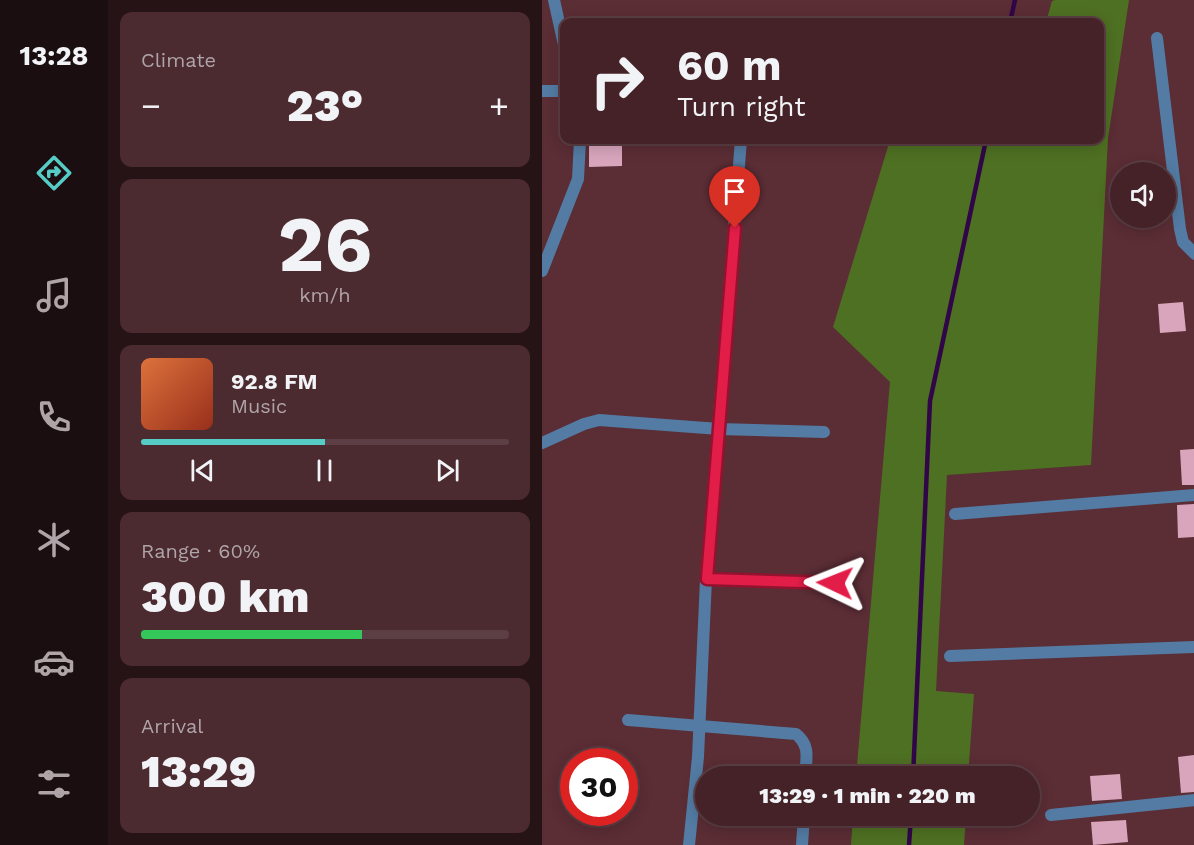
<!DOCTYPE html>
<meta charset="utf-8">
<style>
body{margin:0;font-family:"Work Sans",sans-serif;background:#4b2a30;color:#f1f3f6;height:100vh;display:flex;flex-direction:column;font-size:22px;white-space:nowrap}
*{box-sizing:border-box;margin:0}
p{font-size:20px;color:#afa4a8}
.icon{flex:none;width:33px;height:33px;fill:none;stroke:currentColor;stroke-width:2;stroke-linecap:round;stroke-linejoin:round}
.map{position:relative;flex:1;overflow:hidden}
.details{display:flex;flex-direction:column;gap:12px;padding:12px;background:#251316;width:434px}
.details>*{flex:none}
.hud{position:absolute;left:18px;top:18px;width:544px;height:126px;border-radius:12px;box-shadow:0 3px 15px #0003,0 0 0 2px #5c3f45;background:#442228;color:#f1f3f6;overflow:hidden}
.controls{position:absolute;left:568px;top:162px;display:grid;gap:12px}
.controls a{display:grid;place-items:center;width:66px;height:66px;border-radius:50%;background:#442228;box-shadow:0 3px 15px #0003,0 0 0 2px #5c3f45;font-size:30px}
.speed{position:absolute;left:18px;top:748px;display:flex;gap:12px;font-size:30px;font-weight:700;text-align:center}
.speed>*{display:grid;place-content:center;width:78px;height:78px;border-radius:50%;background:#442228;box-shadow:0 3px 15px #0003,0 0 0 2px #5c3f45;line-height:1}
.speed .limit{border:9px solid #d22;background:#fff;color:#111}
.pin{position:absolute;display:grid;place-items:center;width:51px;height:51px;color:#fff;margin:-62px -26px;border-radius:50% 50% 50% 0;rotate:-45deg;box-shadow:0 0 6px #0007}
.pin .icon{rotate:45deg}
.me{position:absolute;width:66px;margin:-33px;rotate:272deg;stroke-linejoin:round;filter:drop-shadow(0 0 4px #0008)}
.turn{display:flex;align-items:center;gap:21px;height:126px;padding:0 18px;font-size:27px}
.turn .icon{width:78px;height:78px;stroke-width:2.5}
.turn b{display:block;font-size:42px;line-height:51px}
.big{font-size:45px;font-weight:800;line-height:1.1}
.details .card{flex:1;display:flex;flex-direction:column;justify-content:center;gap:9px;min-width:0;padding:0 21px;border-radius:12px;background:#4b2a30}
.details .dial{align-items:center;gap:0}
.dial b{font-size:78px;line-height:1}
.song{display:flex;align-items:center;gap:18px}
.cover{width:72px;height:72px;border-radius:9px;background:linear-gradient(135deg,hsl(20 70% 55%),hsl(10 70% 35%))}
.played{height:6px;border-radius:3px;background:linear-gradient(90deg,#55cdc6 50%,#5c3f45 50%)}
.keys{display:flex;justify-content:space-around;direction:ltr}
.heat{display:flex;justify-content:space-between;align-items:center;font-size:33px;direction:ltr}
.charge{height:9px;border-radius:4px;background:linear-gradient(90deg,#34c759 60%,#5c3f45 0)}
.trip{position:absolute;left:153px;top:766px;width:345px;height:60px;border-radius:30px;background:#442228;box-shadow:0 3px 15px #0003,0 0 0 2px #5c3f45;font-weight:800;line-height:60px;text-align:center}
main{display:flex;flex:1;min-height:0}
.dock{display:flex;flex-direction:column;width:108px;justify-content:space-around;align-items:center;background:#1b0e10;color:#afa4a8}
.dock .icon{width:42px;height:42px}
.dock .active{color:#55cdc6}
.dock b{font-size:27px;color:#f1f3f6}
.map>svg:first-child{display:block}
.forest{fill:#4e7022}
.lines{fill:none;stroke-linecap:round;stroke-linejoin:round}
.stream{stroke:#310648;stroke-width:4.5}
.building{fill:#d8a5bc}
.street{stroke:#537ba3;stroke-width:12}
.route-casing{stroke:#92132f;stroke-width:15}
.route{stroke:#e11d48;stroke-width:10}
</style>
<main>
<nav class="dock">
<b>13:28</b>
<svg class="icon active" aria-label="directions" viewBox="0 0 24 24"><path d="M12 3l9 9-9 9-9-9zM9 14v-3h6M13 9l2 2-2 2"/></svg>
<svg class="icon" aria-label="music" viewBox="0 0 24 24"><path d="M9 18V5l10-2v13"/><circle cx="6" cy="18" r="3"/><circle cx="16" cy="16" r="3"/></svg>
<svg class="icon" aria-label="phone" viewBox="0 0 24 24"><path d="M5 4h4l2 5-3 2q2 4 5 5l2-3 5 2v4C11 20 4 13 5 4z"/></svg>
<svg class="icon" aria-label="climate" viewBox="0 0 24 24"><path d="M12 3v18M4 7l16 10M4 17L20 7"/></svg>
<svg class="icon" aria-label="car" viewBox="0 0 24 24"><path d="M5 17H2v-5l4-1 3-4h7l3 4 3 1v5h-3M9 17h6M6 11h13"/><circle cx="7" cy="17" r="2"/><circle cx="17" cy="17" r="2"/></svg>
<svg class="icon" aria-label="filters" viewBox="0 0 24 24"><path d="M4 7h16M4 17h16"/><circle cx="9" cy="7" r="2"/><circle cx="15" cy="17" r="2"/></svg>
</nav>
<section class="details">
<div class="card"><p>Climate</p>
<div class="heat"><a>−</a><b class="big">23°</b><a>+</a></div>
</div>
<div class="card dial"><b>26</b><p>km/h</p></div>
<div class="card">
<div class="song"><i class="cover"></i><div><b>92.8 FM</b><p>Music</p></div></div>
<div class="played"></div>
<div class="keys"><svg class="icon" aria-label="previous" viewBox="0 0 24 24"><path d="M18 5L8 12l10 7zM5 5v14"/></svg><svg class="icon" aria-label="pause" viewBox="0 0 24 24"><path d="M8 5v14M16 5v14"/></svg><svg class="icon" aria-label="next" viewBox="0 0 24 24"><path d="M6 5l10 7-10 7zM19 5v14"/></svg></div>
</div>
<div class="card"><p>Range · 60%</p><b class="big">300 km</b><div class="charge"></div></div>
<div class="card"><p>Arrival</p><b class="big">13:29</b></div>
</section>
<div class="map">
<svg width="653" height="845" viewBox="0 0 653 845">
<rect width="100%" height="100%" fill="#5b2d35"/>
<!-- forest -->
<path class="forest" d="M513,0H587L566,138L549,465L405,475L394,691L432,694L426,777H314L348,382L291,327L348,140H558V22H504L510,1Z
M311,816H424L422,845H309Z"/>
<g class="lines">
<!-- stream -->
<path class="stream" d="M468,22L473,0
M371,777L388,401L444,140
M367,845L369,816"/>
</g>
<!-- building -->
<path class="building" d="M47,140H80V166L47,167Z
M641,302L644,331L618,333L616,304Z
M653,449V485H640L638,450Z
M653,504V537L636,538L635,505Z
M653,755V792L639,793L636,757Z
M578,774L580,799L550,801L548,776Z
M488,780H492L493,812L488,813Z
M584,820L586,842L551,845L549,822Z"/>
<g class="lines">
<!-- street -->
<path class="street" d="M12,0L22,45
M615,38L638,229L641,242L653,254
M0,91H22
M0,271L36,179L38,140
M0,443L42,424L57,420L177,429L282,432
M413,514L653,495
M164,579L293,583
M408,656L653,647
M86,720L254,734C269,746 264,759 263,777
M509,815L653,800
M147,845L156,757L164,579L199,140
M260,845L262,816"/>
</g>
<g class="lines">
<!-- route casing -->
<g class="route-casing">
<path id="route" d="M193,228L165,579L293,583"/>
</g>
<!-- route -->
<use href="#route" class="route"/>
</g>
</svg>
<div class="controls">
<a><svg class="icon" aria-label="sound" viewBox="0 0 24 24"><path d="M4 9h4l5-4v14l-5-4H4zM17 9q2 3 0 6"/></svg></a>
</div>
<div class="speed"><div class="limit">30</div></div>
<div class="pin" style="left:193px;top:228px;background:#d93025"><svg class="icon" aria-label="arrive" viewBox="0 0 24 24"><path d="M6 21V4h12l-3 4 3 4H6"/></svg></div>
<svg class="me" style="left:293px;top:583px" viewBox="-20 -20 40 40"><path d="M0-17L14 15 0 8-14 15z" fill="#e11d48" stroke="#fff" stroke-width="4"/></svg>
<div class="trip">13:29 · 1 min · 220 m</div>
<div class="hud">
<div class="turn"><svg class="icon" aria-label="right" viewBox="0 0 24 24"><path d="M7 20v-9h11M14 6l5 5-5 5"/></svg><div><b>60 m</b>Turn right</div></div>
</div>
</div>
</main>
